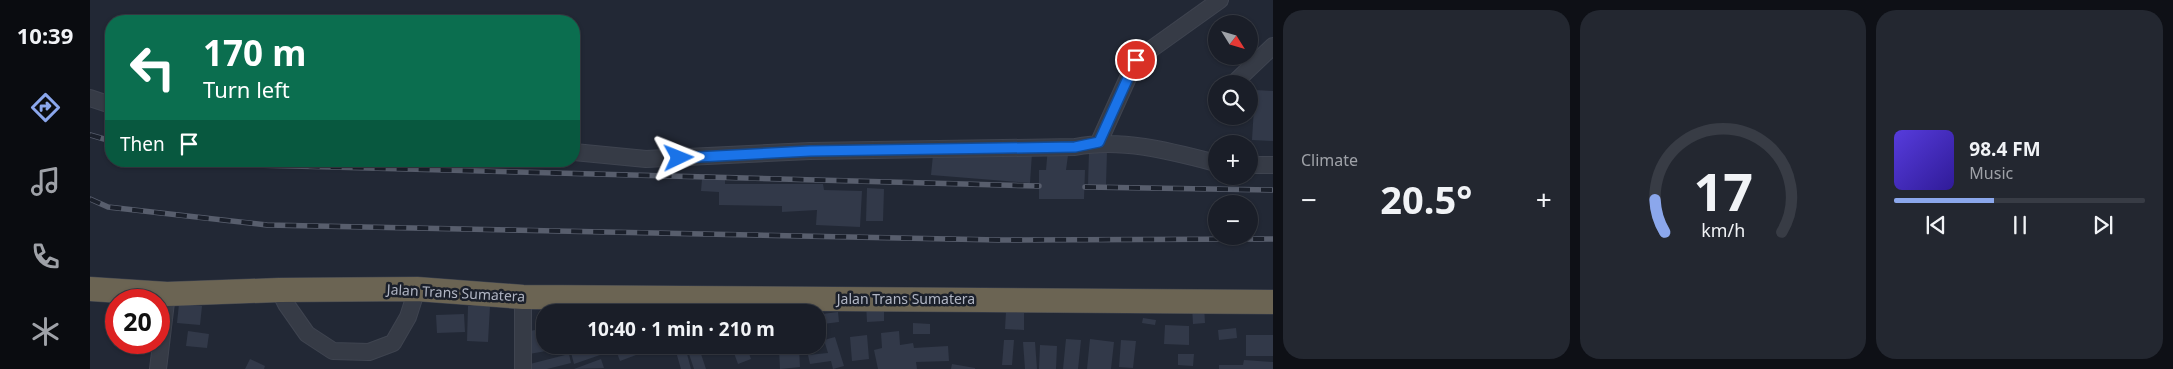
<!DOCTYPE html>
<meta charset="utf-8">
<style>
body{margin:0;font-family:"Noto Sans",sans-serif;background:#232730;color:#f1f3f6;height:100vh;display:flex;flex-direction:column;font-size:19px;white-space:nowrap}
*{box-sizing:border-box;margin:0}
p{font-size:16px;color:#9fa2a8}
.icon{flex:none;width:28px;height:28px;fill:none;stroke:currentColor;stroke-width:2;stroke-linecap:round;stroke-linejoin:round}
.map{position:relative;flex:1;overflow:hidden}
.drawer{display:flex;flex-direction:column;gap:10px;padding:10px;background:#0e1016;width:900px}
.drawer>*{flex:none}
.banner{position:absolute;left:15px;top:15px;width:475px;height:152px;border-radius:20px;box-shadow:0 1px 4px #0004,0 0 0 1px #383c45;background:#0b6e4f;color:#fff;overflow:hidden}
.needle{width:32px;rotate:127deg}
.tools{position:absolute;left:1118px;top:15px;display:grid;gap:10px}
.tools a{display:grid;place-items:center;width:50px;height:50px;border-radius:50%;background:#1a1e28;box-shadow:0 1px 4px #0004,0 0 0 1px #383c45;font-size:25px}
.speed{position:absolute;left:15px;top:289px;display:flex;gap:10px;font-size:25px;font-weight:700;text-align:center}
.speed>*{display:grid;place-content:center;width:65px;height:65px;border-radius:50%;background:#1a1e28;box-shadow:0 1px 4px #0004,0 0 0 1px #383c45;line-height:1}
.speed .limit{border:8px solid #d22;background:#fff;color:#111}
.pin{position:absolute;display:grid;place-items:center;width:42px;height:42px;color:#fff;margin:-21px;border:2px solid #fff;border-radius:50%;box-shadow:0 1px 5px #0007}
.me{position:absolute;width:55px;margin:-28px;rotate:88deg;stroke-linejoin:round;filter:drop-shadow(0 0 4px #0008)}
.turn{display:flex;align-items:center;gap:18px;height:105px;padding:0 15px;font-size:22px}
.turn .icon{width:65px;height:65px;stroke-width:2.5}
.turn b{display:block;font-size:35px;line-height:42px}
.then{display:flex;align-items:center;height:48px;padding:0 15px;background:#0003;gap:10px;font-size:19px}
.big{font-size:38px;font-weight:700;line-height:1.1}
.drawer .tile{flex:1;display:flex;flex-direction:column;justify-content:center;gap:8px;min-width:0;padding:0 18px;border-radius:20px;background:#232730}
.drawer .dial{align-items:center;gap:0}
.dial svg{height:130px;overflow:visible;fill:none;stroke:#383c45;stroke-width:7;stroke-linecap:round;text-anchor:middle}
.dial text{fill:#f1f3f6;stroke:none}
.song{display:flex;align-items:center;gap:15px}
.cover{width:60px;height:60px;border-radius:8px;background:linear-gradient(135deg,hsl(250 70% 55%),hsl(250 70% 35%))}
.played{height:5px;border-radius:2px;background:linear-gradient(90deg,#8ba7ec 40%,#383c45 40%)}
.keys{display:flex;justify-content:space-around;direction:ltr}
.heat{display:flex;justify-content:space-between;align-items:center;font-size:28px;direction:ltr}
.drawer .tiles{flex:1;display:grid;gap:10px;grid-template-columns:repeat(3,1fr)}
.trip{position:absolute;left:446px;top:304px;width:290px;height:50px;border-radius:20px;background:#1a1e28;box-shadow:0 1px 4px #0004,0 0 0 1px #383c45;font-weight:700;line-height:50px;text-align:center}
main{display:flex;flex:1;min-height:0}
.dock{display:flex;flex-direction:column;width:90px;justify-content:space-around;align-items:center;background:#0a0c10;color:#9fa2a8}
.dock .icon{width:35px;height:35px}
.dock .selected{color:#8ba7ec}
.dock b{font-size:22px;color:#f1f3f6}
.map>svg:first-child{display:block}
.building{fill:#323949}
.lines{fill:none;stroke-linecap:round;stroke-linejoin:round}
.minor-casing{stroke:#3f4450;stroke-width:18}
.highway-casing{stroke:#404551;stroke-width:25}
.minor{stroke:#363b46;stroke-width:16}
.highway{stroke:#6b6453;stroke-width:24}
.rail-casing{stroke:#585e6d;stroke-width:5.5}
.rail{stroke:#1b202b;stroke-width:4;stroke-dasharray:11;stroke-linecap:butt}
.route-casing{stroke:#114b97;stroke-width:12}
.route{stroke:#1a73e8;stroke-width:9}
.labels{text-anchor:middle;stroke-width:5;stroke-linejoin:round;paint-order:stroke}
.street-label{font-size:14px;fill:#b0b5c3;stroke:#1b202b}
</style>
<main>
<nav class="dock">
<b>10:39</b>
<svg class="icon selected" aria-label="directions" viewBox="0 0 24 24"><path d="M12 3l9 9-9 9-9-9zM9 14v-3h6M13 9l2 2-2 2"/></svg>
<svg class="icon" aria-label="music" viewBox="0 0 24 24"><path d="M9 18V5l10-2v13"/><circle cx="6" cy="18" r="3"/><circle cx="16" cy="16" r="3"/></svg>
<svg class="icon" aria-label="phone" viewBox="0 0 24 24"><path d="M5 4h4l2 5-3 2q2 4 5 5l2-3 5 2v4C11 20 4 13 5 4z"/></svg>
<svg class="icon" aria-label="climate" viewBox="0 0 24 24"><path d="M12 3v18M4 7l16 10M4 17L20 7"/></svg>
</nav>
<div class="map">
<svg width="1183" height="369" viewBox="0 0 1183 369">
<rect width="100%" height="100%" fill="#222835"/>
<!-- building -->
<path class="building" d="M1165,90L1183,91V141L1162,140Z
M844,145L942,153L940,183L841,175Z
M958,147L979,148L976,170H995L994,199H949V170H956Z
M999,151H1017L1016,185H998Z
M612,179L635,180V184H733L734,190L772,191L770,227L726,225L727,210L692,212V206L629,205V192L611,191Z
M777,188L794,189L793,221H776Z
M794,302V321L777,322L776,303Z
M89,304L112,306L110,325L87,323Z
M378,306H400L398,342L377,341Z
M1102,306H1114L1115,323L1103,324Z
M748,312L749,322L733,324L732,314Z
M916,312L934,313V330L915,329Z
M374,314L375,332L347,333L346,315Z
M1053,318L1066,320L1065,325L1052,323Z
M823,323L840,324V334H823Z
M1075,325L1099,326V345L1074,344Z
M455,328V345H474V348L439,354L435,332Z
M1146,328L1147,338L1129,340L1128,330Z
M98,331L119,334L117,348L96,346Z
M809,331L810,345L823,343L824,348L858,346L859,361L826,362L827,369H788L784,350L792,348L791,333Z
M777,335L779,359L762,361L760,337Z
M1156,335H1183V356H1156Z
M745,337L754,366L743,369L741,361L720,364L718,355L738,353L734,340Z
M976,339L991,340L988,369H973Z
M1000,339L1024,342L1021,369H997Z
M914,340H924L922,365H912Z
M1031,340L1046,341L1043,368L1029,367Z
M933,342H945L947,369H935Z
M492,345H507L510,355L484,364L480,349Z
M524,345H543L546,355L530,361Z
M608,345L616,369H604L597,348Z
M641,345H656L661,359L648,364Z
M950,345L967,346L966,369H949Z
M709,348L710,367L690,369L689,349Z
M596,350L601,369H591L586,352Z
M479,354L481,363L457,369H436V365Z
M1088,354H1104L1103,366L1088,365Z
M160,359L175,366L174,369H155Z
M511,359L514,368L484,369Z
M1154,360L1183,362V369H1129V365H1153Z
M862,364L885,368V369H861Z"/>
<g class="lines">
<!-- minor casing -->
<g class="minor-casing">
<path id="minor" d="M1143,84L1183,46
M0,98L21,105
M1009,142L1046,60L1130,0
M484,152L556,159L720,151L985,147C1032,138 1080,151 1126,163
M1159,165H1183
M189,290L196,304L217,334L243,351L279,352L303,343L318,317L327,289
M68,369L77,294
M433,369V297"/>
</g>
<!-- highway casing -->
<g class="highway-casing">
<path id="highway" d="M0,289L77,294L189,290L327,289L433,297L1183,302"/>
</g>
<!-- minor -->
<use href="#minor" class="minor"/>
<!-- highway -->
<use href="#highway" class="highway"/>
<!-- rail casing -->
<g class="rail-casing">
<path id="rail" d="M0,135L21,141
M87,161L94,163L949,186
M995,187L1183,190
M0,199L18,207L177,225L909,240L1183,239"/>
</g>
<!-- rail -->
<use href="#rail" class="rail"/>
</g>
<g class="lines">
<!-- route casing -->
<g class="route-casing">
<path id="route" d="M589,158L720,151L985,147L1009,142L1046,60"/>
</g>
<!-- route -->
<use href="#route" class="route"/>
</g>
<g class="labels">
<!-- street labels -->
<g class="street-label">
<text transform="translate(366 293) rotate(3)" y="5">Jalan Trans Sumatera</text>
<text x="816" y="304">Jalan Trans Sumatera</text>
</g>
</g>
</svg>
<div class="tools">
<a><svg class="needle" viewBox="-14 -14 28 28"><path d="M0-13l5 13h-10z" fill="#e53935"/><path d="M0 13l5-13h-10z" fill="#9fa2a8"/></svg></a>
<a><svg class="icon" aria-label="search" viewBox="0 0 24 24"><circle cx="10" cy="10" r="6"/><path d="M15 15l6 6"/></svg></a>
<a>+</a>
<a>−</a>
</div>
<div class="speed"><div class="limit">20</div></div>
<div class="pin" style="left:1046px;top:60px;background:#d93025"><svg class="icon" aria-label="arrive" viewBox="0 0 24 24"><path d="M6 21V4h12l-3 4 3 4H6"/></svg></div>
<svg class="me" style="left:589px;top:158px" viewBox="-20 -20 40 40"><path d="M0-17L14 15 0 8-14 15z" fill="#1a73e8" stroke="#fff" stroke-width="4"/></svg>
<div class="trip">10:40 · 1 min · 210 m</div>
<div class="banner">
<div class="turn"><svg class="icon" aria-label="left" viewBox="0 0 24 24"><path d="M17 20v-9H6M10 6l-5 5 5 5"/></svg><div><b>170 m</b>Turn left</div></div>
<div class="then">Then<svg class="icon" aria-label="arrive" viewBox="0 0 24 24"><path d="M6 21V4h12l-3 4 3 4H6"/></svg></div>
</div>
</div>
<section class="drawer">
<div class="tiles">
<div class="tile"><p>Climate</p>
<div class="heat"><a>−</a><b class="big">20.5°</b><a>+</a></div>
</div>
<div class="tile dial"><svg viewBox="0 0 100 80">
<path d="M14 69A42 42 0 1 1 86 69"/>
<path d="M14 69A42 42 0 0 1 8 49" stroke="#8ba7ec"/>
<text x="50" y="56" font-size="32" font-weight="700">17</text>
<text x="50" y="72" font-size="11">km/h</text>
</svg></div>
<div class="tile">
<div class="song"><i class="cover"></i><div><b>98.4 FM</b><p>Music</p></div></div>
<div class="played"></div>
<div class="keys"><svg class="icon" aria-label="previous" viewBox="0 0 24 24"><path d="M18 5L8 12l10 7zM5 5v14"/></svg><svg class="icon" aria-label="pause" viewBox="0 0 24 24"><path d="M8 5v14M16 5v14"/></svg><svg class="icon" aria-label="next" viewBox="0 0 24 24"><path d="M6 5l10 7-10 7zM19 5v14"/></svg></div>
</div>
</div>
</section>
</main>
